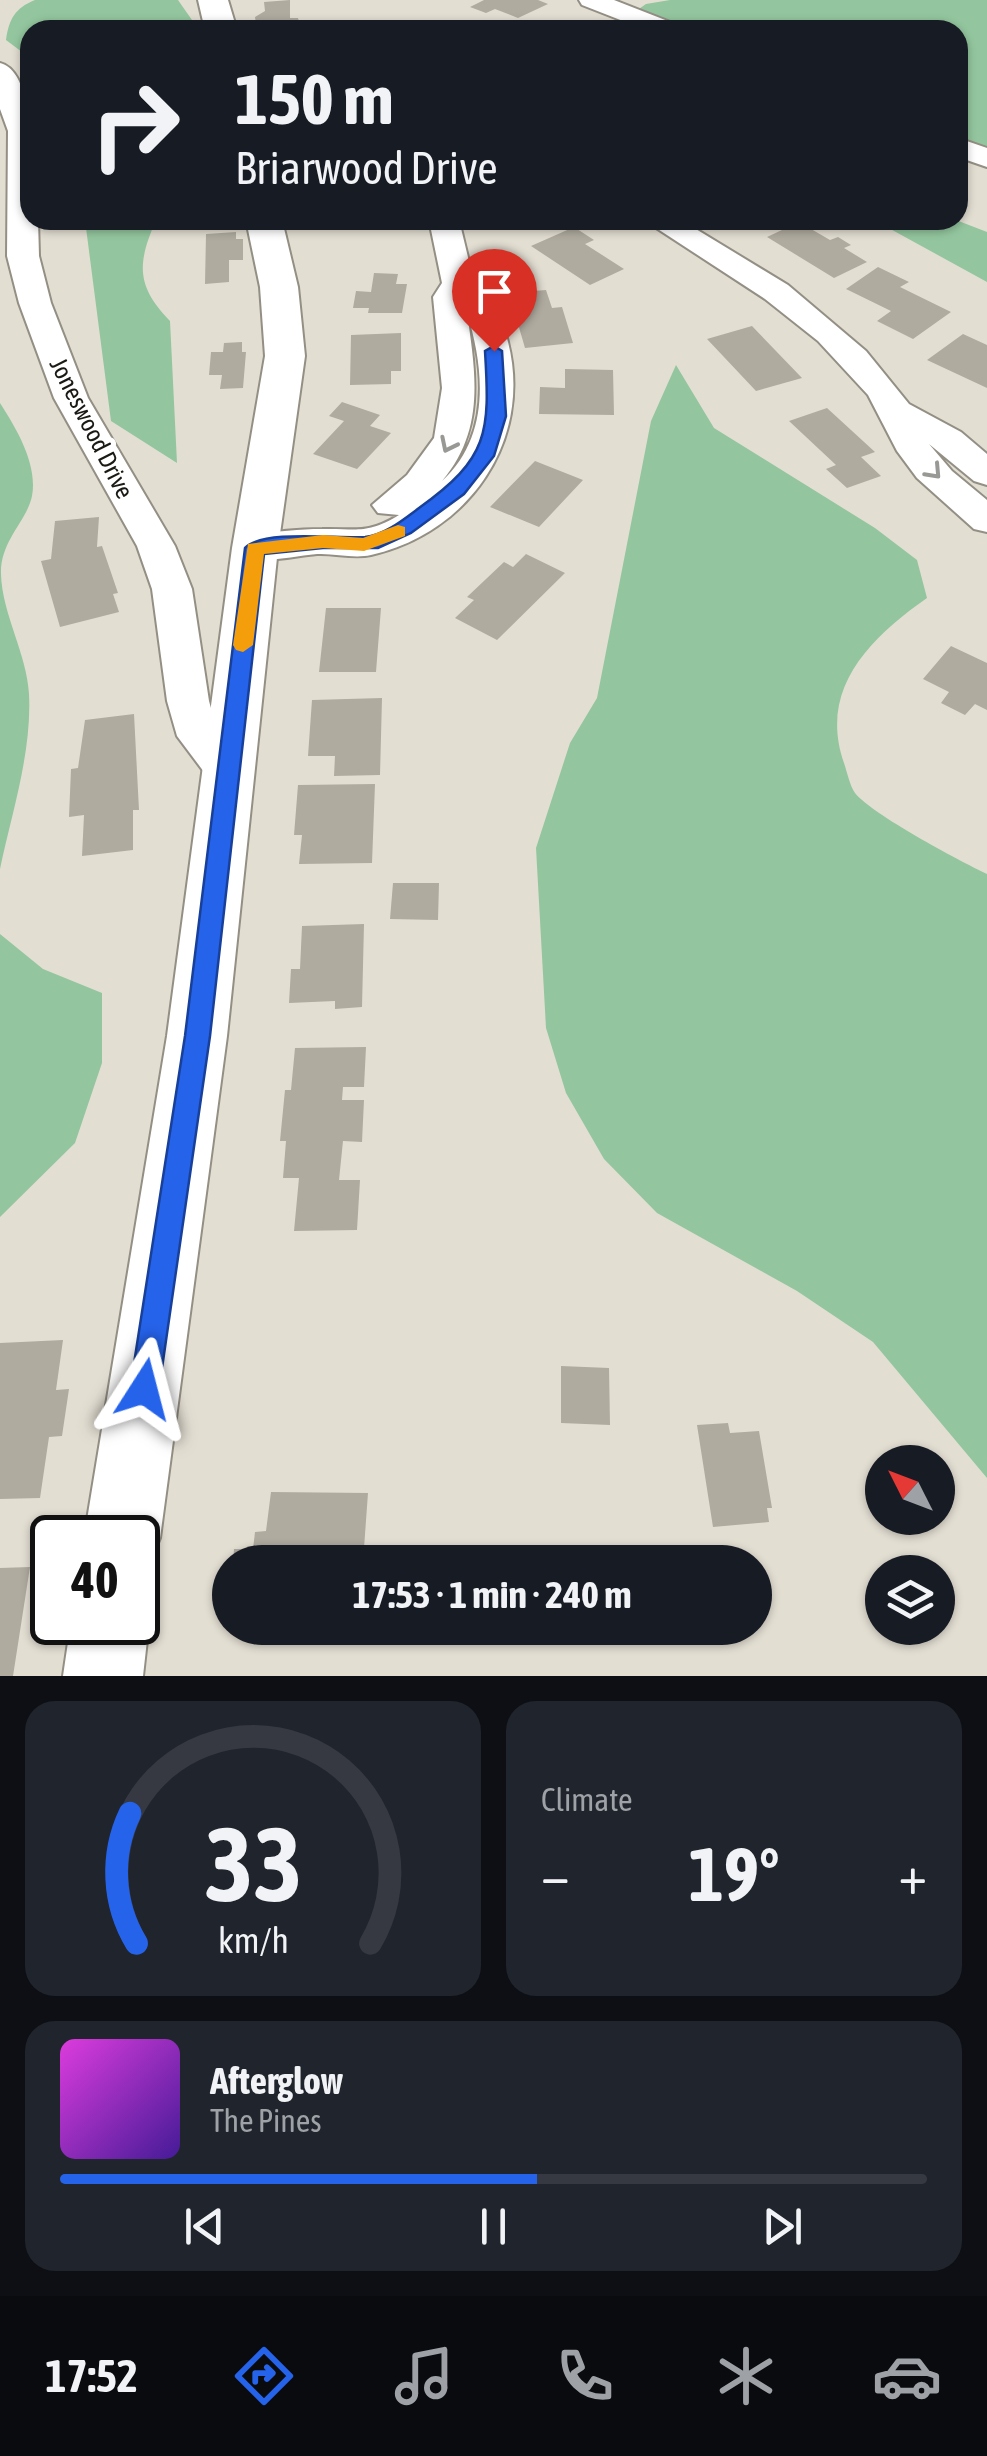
<!DOCTYPE html>
<meta charset="utf-8">
<style>
body{margin:0;font-family:"Asap Condensed",sans-serif;background:#20242c;color:#f1f3f6;height:100vh;display:flex;flex-direction:column;font-size:38px;white-space:nowrap}
*{box-sizing:border-box;margin:0}
p{font-size:32px;color:#9ea1a6}
.icon{flex:none;width:55px;height:55px;fill:none;stroke:currentColor;stroke-width:2;stroke-linecap:round;stroke-linejoin:round}
.map{position:relative;height:1676px;overflow:hidden}
.details{display:flex;flex-direction:column;gap:25px;padding:25px;background:#0d0f14;flex:1}
.details>*{flex:none}
.top-card{position:absolute;left:20px;top:20px;width:948px;height:210px;border-radius:30px;box-shadow:0 2px 8px #0004;background:#171b24;color:#f1f3f6;overflow:hidden}
.needle{width:65px;rotate:312deg}
.fabs{position:absolute;left:865px;top:1445px;display:grid;gap:20px}
.fabs a{display:grid;place-items:center;width:90px;height:90px;border-radius:50%;background:#171b24;box-shadow:0 2px 8px #0004;font-size:50px}
.speed{position:absolute;left:30px;top:1515px;display:flex;gap:20px;font-size:50px;font-weight:700;text-align:center}
.speed>*{display:grid;place-content:center;width:130px;height:130px;border-radius:50%;background:#171b24;box-shadow:0 2px 8px #0004;line-height:1}
.speed .limit{border:5px solid #111;border-radius:15px;background:#fff;color:#111}
.pin{position:absolute;display:grid;place-items:center;width:85px;height:85px;color:#fff;margin:-102px -42px;border-radius:50% 50% 50% 0;rotate:-45deg;box-shadow:0 0 10px #0007}
.pin .icon{rotate:45deg}
.me{position:absolute;width:110px;margin:-55px;rotate:9deg;stroke-linejoin:round;filter:drop-shadow(0 0 8px #0008)}
.turn{display:flex;align-items:center;gap:35px;height:210px;padding:0 50px;font-size:45px}
.turn .icon{width:130px;height:130px;stroke-width:2.5}
.turn b{display:block;font-size:70px;line-height:85px}
.big{font-size:75px;font-weight:700;line-height:1.1}
.details .tile{flex:1;display:flex;flex-direction:column;justify-content:center;gap:15px;min-width:0;padding:0 35px;border-radius:30px;background:#20242c}
.details .dial{align-items:center;gap:0}
.dial svg{height:260px;overflow:visible;fill:none;stroke:#363941;stroke-width:7;stroke-linecap:round;text-anchor:middle}
.dial text{fill:#f1f3f6;stroke:none}
.song{display:flex;align-items:center;gap:30px}
.cover{width:120px;height:120px;border-radius:15px;background:linear-gradient(135deg,hsl(300 70% 55%),hsl(260 70% 35%))}
.played{height:10px;border-radius:5px;background:linear-gradient(90deg,#2563eb 55%,#363941 55%)}
.keys{display:flex;justify-content:space-around;direction:ltr}
.heat{display:flex;justify-content:space-between;align-items:center;font-size:55px;direction:ltr}
.details .tiles{flex:1;display:grid;gap:25px;grid-template-columns:1fr 1fr}
.tile:last-child{grid-column:span 2}
.trip{position:absolute;left:212px;top:1545px;width:560px;height:100px;border-radius:50px;background:#171b24;box-shadow:0 2px 8px #0004;font-weight:700;line-height:100px;text-align:center}
.tabs{display:flex;height:160px;justify-content:space-around;align-items:center;background:#090b0e;color:#9ea1a6}
.tabs .icon{width:70px;height:70px}
.tabs .selected{color:#2563eb}
.tabs b{font-size:45px;color:#f1f3f6}
.map>svg:first-child{display:block}
.green{fill:#93c69e}
.building{fill:#b0ab9f}
.lines{fill:none;stroke-linecap:round;stroke-linejoin:round}
.street-casing{stroke:#948f84;stroke-width:4}
.secondary-casing{stroke:#948f84;stroke-width:4}
.street{fill:#fff;fill-rule:evenodd}
.secondary{fill:#fff;fill-rule:evenodd}
.oneway{stroke:#989895}
.route{fill:#2563eb;stroke:#184099;stroke-width:2.5}
.slow{fill:#f59e0b}
.labels{text-anchor:middle;stroke-width:10;stroke-linejoin:round;paint-order:stroke}
.far-street-label{font-size:25px;fill:#1a1914;stroke:#fff}
</style>
<div class="map">
<svg width="987" height="1676" viewBox="0 0 987 1676">
<rect width="100%" height="100%" fill="#e3ded2"/>
<!-- green -->
<path class="green" d="M35,0H178L199,30H30V58L6,40C9,19 15,8 35,0Z
M670,0H987V150L958,139V30H683L636,11L646,4Z
M85,220H156C137,264 136,286 170,321L177,463L111,421Z
M874,220H956L987,232V282Z
M676,365L714,428L875,528L917,560L927,598C870,638 818,689 844,763C847,772 850,786 855,793C873,815 958,860 987,874V1478L873,1342L797,1291L657,1213L604,1159L566,1093L546,1028L536,848L570,743L597,698L651,421Z
M0,403C16,428 38,464 32,496C27,521 0,541 1,574C2,614 27,654 29,694C32,752 12,812 0,869Z
M0,934L43,969L102,993V1063L75,1143L0,1217Z"/>
<!-- building -->
<path class="building" d="M290,0V18H298L300,25L264,28L263,23L256,24L255,17L265,11L264,2Z
M484,0H538L548,4L518,18L495,9L486,13L470,7Z
M490,220H535L537,224L493,228Z
M799,222L830,240L838,237L851,245L844,248L867,262L834,278L767,237Z
M574,227L594,240L585,244L624,269L590,285L531,246Z
M236,232V239H243V260H229V282L205,284L206,234Z
M878,267L909,282L900,287L951,312L913,339L877,321L891,311L846,289Z
M374,273L398,274L396,284H407L402,313H368L369,308H353L356,291L371,292Z
M546,290L552,308L562,307L573,343L525,348L509,293Z
M752,326L802,378L756,391L707,339Z
M401,333V371H391V384L350,385L351,335Z
M963,334L987,345V388L927,360Z
M242,342V352H246L243,388L220,389L222,375H209L211,352H223L224,343Z
M565,369L613,370L614,415L539,414L540,387L565,388Z
M342,402L380,415L370,426L391,433L357,469L313,454L344,421L329,416Z
M827,408L875,452L861,457L881,476L847,488L826,469L836,465L789,421Z
M535,461L583,480L539,527L490,507Z
M99,517L97,547L102,546L118,593L113,594L119,612L60,627L41,561L51,559L55,521Z
M526,554L565,573L497,640L455,618L474,600L467,597L504,562L513,567Z
M326,608H381L376,672H319Z
M951,646L987,663V710L975,704L965,715L941,703L949,692L923,679Z
M382,698L380,775L334,776L335,756H308L312,700Z
M134,714L139,810H133V850L82,856L84,815L69,817L71,769L78,768L85,720Z
M375,784L372,863L299,864L302,835H294L298,785Z
M393,883H439L438,920L390,919Z
M364,924L362,1007L335,1009V1001L289,1003L291,969H300L302,926Z
M366,1047L364,1087H343L342,1100H364L362,1142L343,1141L339,1180H360L357,1230L294,1231L299,1178H283L286,1141H280L285,1090H291L295,1048Z
M63,1340L56,1390L69,1389L62,1436L49,1437L40,1498L0,1499V1343Z
M561,1366L609,1368L610,1425L561,1423Z
M728,1423L730,1433L759,1431L772,1508H767L769,1522L713,1527L697,1425Z
M271,1492L368,1493L363,1562H233L234,1549H253L255,1532L266,1531Z
M30,1567L13,1676H0V1568Z"/>
<g class="lines">
<!-- street casing -->
<g class="street-casing">
<path id="street" d="M579,0H614L678,25L682,30H646L582,5Z
M0,63C40,73 30,187 30,220H38L39,256L51,303L88,398L175,546L192,589L209,701L217,730L250,772L243,784L228,789L213,784L177,736L167,701L152,589L137,546L54,398L19,303L7,256L8,131L0,109Z
M958,138L987,148V167L958,157Z
M429,220H459L473,278C498,291 501,316 508,342C533,440 469,533 371,555C353,559 335,553 317,554C292,556 267,564 242,557L236,548L242,539C266,532 296,529 322,529C357,528 366,535 399,515L378,513L372,505L407,475L434,438L442,388L433,297L442,283ZM467,313C485,371 490,437 442,481C485,430 476,375 467,313Z
M644,220H681L788,285L866,351L909,404L961,432L987,454V485L974,481L929,444L952,471L987,500V532L974,529L917,478L897,451L868,395L818,341L765,299Z"/>
</g>
<!-- secondary casing -->
<g class="secondary-casing">
<path id="secondary" d="M198,0H228L237,30H205Z
M246,220H282L298,287L305,356L278,548L227,1036L160,1538L149,1565L138,1569V1538H84L167,1036L232,548L265,356L260,287Z
M138,1594L149,1622L143,1676H63L71,1622H138Z"/>
</g>
<!-- street -->
<use href="#street" class="street"/>
<!-- secondary -->
<use href="#secondary" class="secondary"/>
</g>
<!-- one-way arrows -->
<defs><path id="oneway-chevron" d="M-2-3.5L2.5 0L-2 3.5" fill="none" stroke-width="1.6" stroke-linecap="round" stroke-linejoin="round" transform="scale(2.5)"/></defs>
<g class="oneway">
<use href="#oneway-chevron" transform="translate(448 445) rotate(116)"/>
<use href="#oneway-chevron" transform="translate(934 472) rotate(47)"/>
</g>
<!-- route -->
<path class="route" d="M494,346L502,351L506,416L494,456L464,494L411,533L378,548H323L264,554L210,1036L159,1389L155,1399L144,1404L134,1399L130,1389L185,1036L245,548C264,529 338,539 365,537C385,535 404,519 419,508C489,458 490,433 485,351Z"/>
<!-- slow -->
<path class="slow" d="M398,525L405,527V536L364,551L323,548L264,554L253,645L243,652L236,650L233,645L248,544L323,535L363,538Z"/>
<g class="labels">
<!-- far-street labels -->
<g class="far-street-label">
<text transform="translate(92 428) rotate(63)" y="9">Joneswood Drive</text>
</g>
</g>
</svg>
<div class="fabs">
<a><svg class="needle" viewBox="-14 -14 28 28"><path d="M0-13l5 13h-10z" fill="#e53935"/><path d="M0 13l5-13h-10z" fill="#9ea1a6"/></svg></a>
<a><svg class="icon" aria-label="layers" viewBox="0 0 24 24"><path d="M12 4l9 5-9 5-9-5zM3 14l9 5 9-5"/></svg></a>
</div>
<div class="speed"><div class="limit">40</div></div>
<div class="pin" style="left:494px;top:351px;background:#d93025"><svg class="icon" aria-label="arrive" viewBox="0 0 24 24"><path d="M6 21V4h12l-3 4 3 4H6"/></svg></div>
<svg class="me" style="left:144px;top:1389px" viewBox="-20 -20 40 40"><path d="M0-17L14 15 0 8-14 15z" fill="#2563eb" stroke="#fff" stroke-width="4"/></svg>
<div class="trip">17:53 · 1 min · 240 m</div>
<div class="top-card">
<div class="turn"><svg class="icon" aria-label="right" viewBox="0 0 24 24"><path d="M7 20v-9h11M14 6l5 5-5 5"/></svg><div><b>150 m</b>Briarwood Drive</div></div>
</div>
</div>
<section class="details">
<div class="tiles">
<div class="tile dial"><svg viewBox="0 0 100 80">
<path d="M14 69A42 42 0 1 1 86 69"/>
<path d="M14 69A42 42 0 0 1 12 29" stroke="#2563eb"/>
<text x="50" y="56" font-size="32" font-weight="700">33</text>
<text x="50" y="72" font-size="11">km/h</text>
</svg></div>
<div class="tile"><p>Climate</p>
<div class="heat"><a>−</a><b class="big">19°</b><a>+</a></div>
</div>
<div class="tile">
<div class="song"><i class="cover"></i><div><b>Afterglow</b><p>The Pines</p></div></div>
<div class="played"></div>
<div class="keys"><svg class="icon" aria-label="previous" viewBox="0 0 24 24"><path d="M18 5L8 12l10 7zM5 5v14"/></svg><svg class="icon" aria-label="pause" viewBox="0 0 24 24"><path d="M8 5v14M16 5v14"/></svg><svg class="icon" aria-label="next" viewBox="0 0 24 24"><path d="M6 5l10 7-10 7zM19 5v14"/></svg></div>
</div>
</div>
</section>
<nav class="tabs">
<b>17:52</b>
<svg class="icon selected" aria-label="directions" viewBox="0 0 24 24"><path d="M12 3l9 9-9 9-9-9zM9 14v-3h6M13 9l2 2-2 2"/></svg>
<svg class="icon" aria-label="music" viewBox="0 0 24 24"><path d="M9 18V5l10-2v13"/><circle cx="6" cy="18" r="3"/><circle cx="16" cy="16" r="3"/></svg>
<svg class="icon" aria-label="phone" viewBox="0 0 24 24"><path d="M5 4h4l2 5-3 2q2 4 5 5l2-3 5 2v4C11 20 4 13 5 4z"/></svg>
<svg class="icon" aria-label="climate" viewBox="0 0 24 24"><path d="M12 3v18M4 7l16 10M4 17L20 7"/></svg>
<svg class="icon" aria-label="car" viewBox="0 0 24 24"><path d="M5 17H2v-5l4-1 3-4h7l3 4 3 1v5h-3M9 17h6M6 11h13"/><circle cx="7" cy="17" r="2"/><circle cx="17" cy="17" r="2"/></svg>
</nav>
